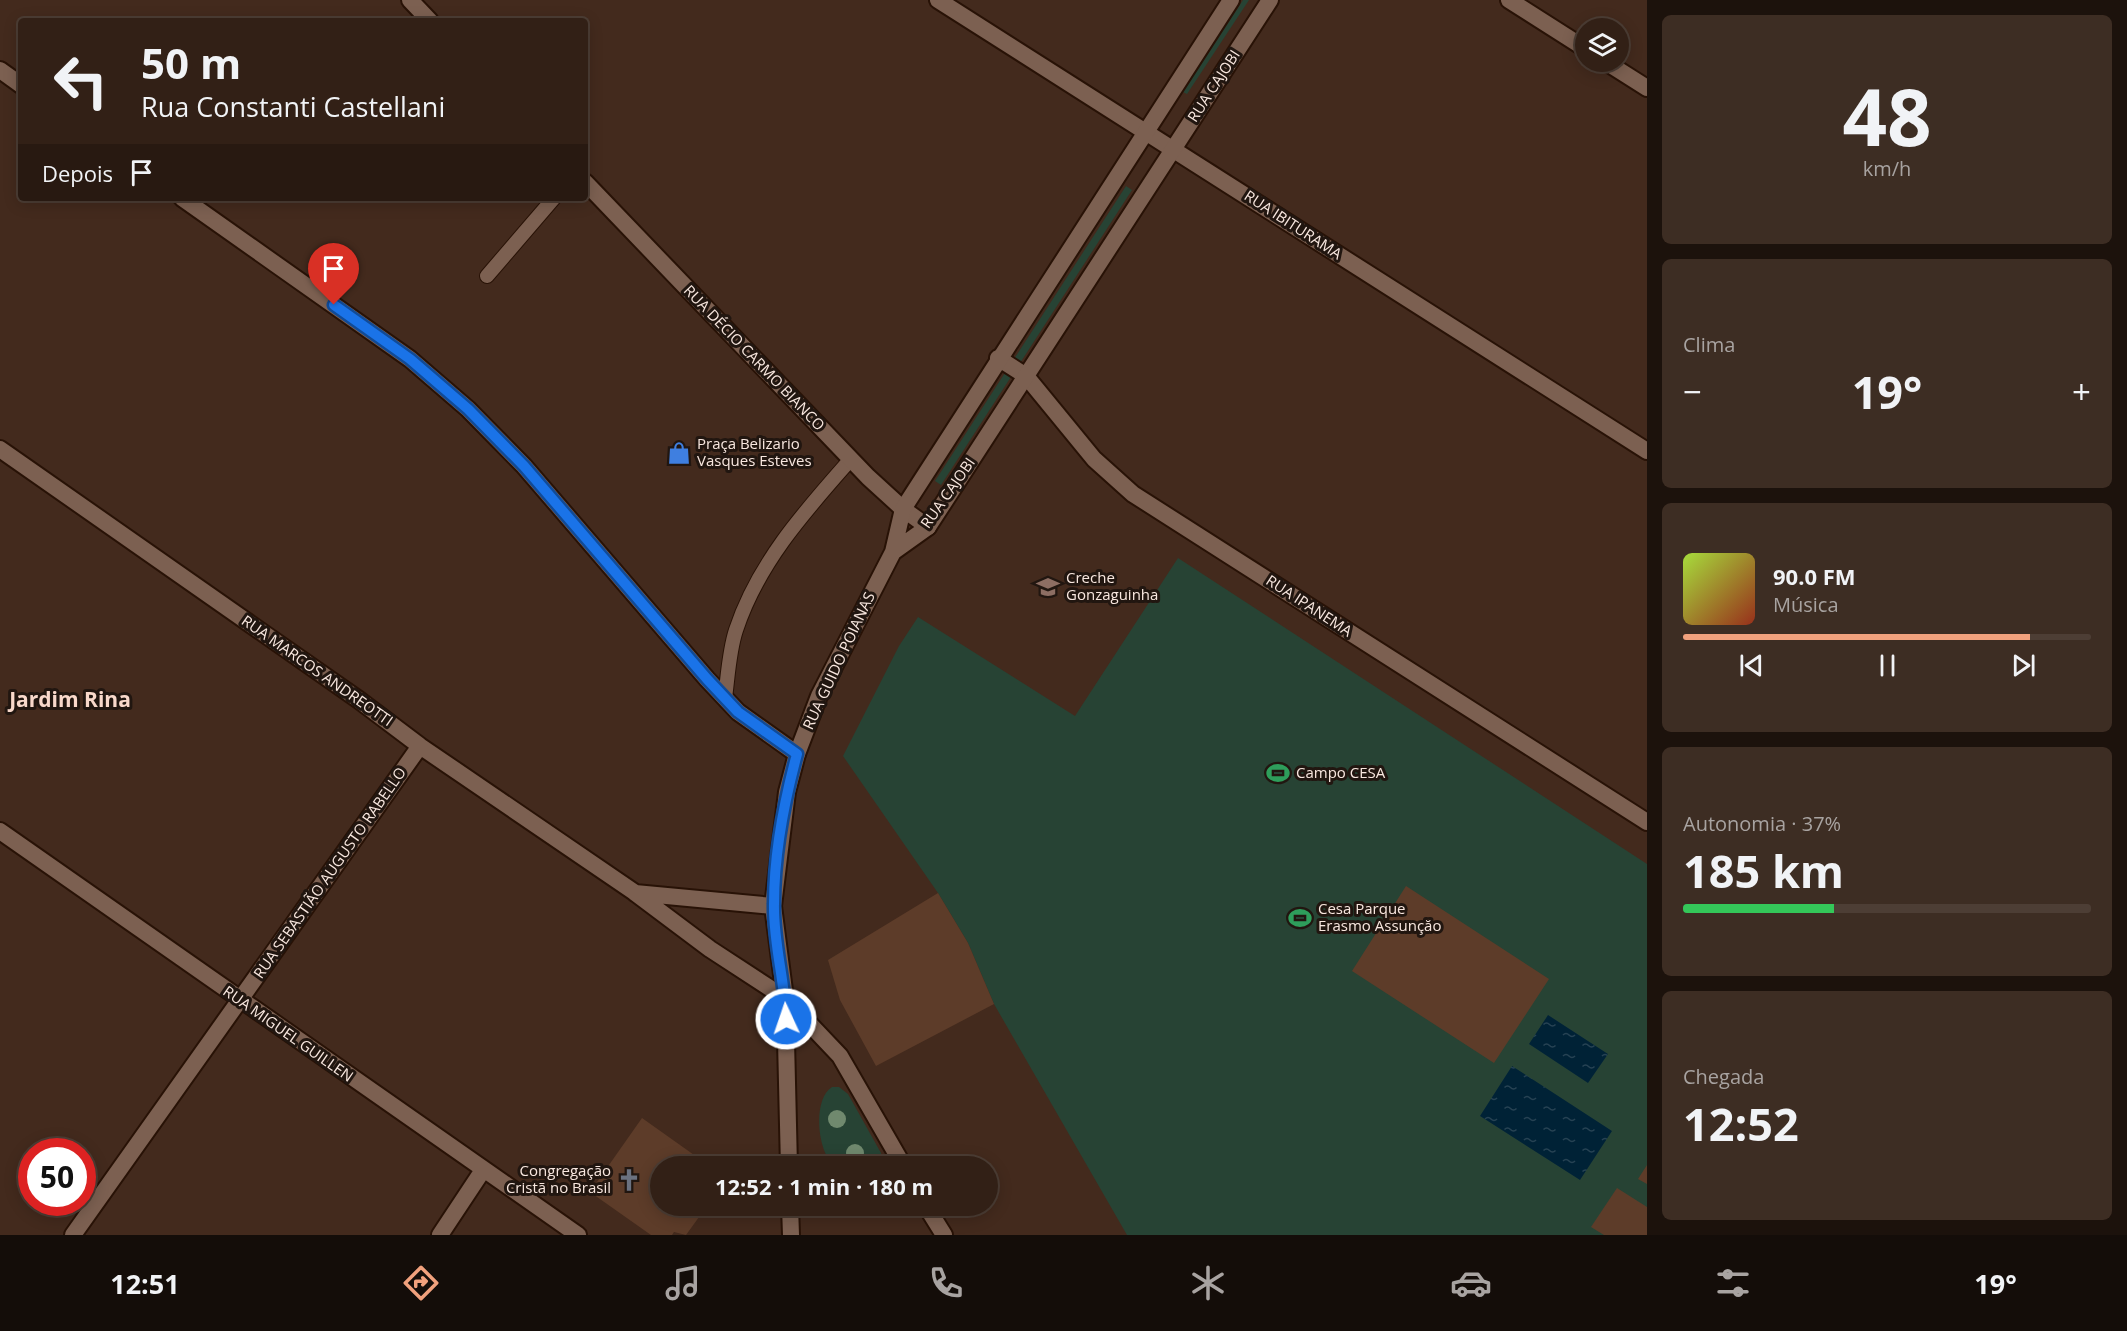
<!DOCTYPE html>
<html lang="pt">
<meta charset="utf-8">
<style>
body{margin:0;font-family:"Open Sans",sans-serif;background:#3d2d23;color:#f1f3f6;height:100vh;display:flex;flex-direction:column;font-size:22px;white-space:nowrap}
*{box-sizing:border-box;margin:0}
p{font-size:20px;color:#a8a3a1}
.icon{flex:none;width:33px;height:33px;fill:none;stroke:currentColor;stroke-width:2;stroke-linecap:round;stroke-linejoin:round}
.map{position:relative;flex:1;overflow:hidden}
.details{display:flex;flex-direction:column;gap:15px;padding:15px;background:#1c120c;width:480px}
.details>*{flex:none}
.hud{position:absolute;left:18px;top:18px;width:570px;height:183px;border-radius:6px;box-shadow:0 3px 15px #0003,0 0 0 2px #4d3e35;background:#322016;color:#f1f3f6;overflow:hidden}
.buttons{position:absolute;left:1575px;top:18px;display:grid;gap:12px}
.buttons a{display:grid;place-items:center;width:54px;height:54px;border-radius:50%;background:#322016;box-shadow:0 3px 15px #0003,0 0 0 2px #4d3e35;font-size:30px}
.speed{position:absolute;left:18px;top:1138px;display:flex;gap:12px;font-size:30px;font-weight:700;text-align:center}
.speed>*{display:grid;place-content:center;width:78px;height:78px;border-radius:50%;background:#322016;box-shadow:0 3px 15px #0003,0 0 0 2px #4d3e35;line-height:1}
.speed .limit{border:9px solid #d22;background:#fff;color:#111}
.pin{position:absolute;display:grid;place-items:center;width:51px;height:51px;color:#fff;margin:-62px -26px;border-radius:50% 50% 50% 0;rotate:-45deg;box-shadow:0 0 6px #0007}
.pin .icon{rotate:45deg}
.me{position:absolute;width:66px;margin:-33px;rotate:357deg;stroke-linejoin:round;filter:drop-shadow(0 0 4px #0008)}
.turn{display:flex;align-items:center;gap:21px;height:126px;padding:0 24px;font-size:27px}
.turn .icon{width:78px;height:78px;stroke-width:2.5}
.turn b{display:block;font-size:42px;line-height:51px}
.then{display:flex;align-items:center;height:57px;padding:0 24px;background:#0003;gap:12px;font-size:22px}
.big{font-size:45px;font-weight:700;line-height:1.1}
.details .widget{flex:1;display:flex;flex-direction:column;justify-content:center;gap:9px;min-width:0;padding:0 21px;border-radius:9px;background:#3d2d23}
.details .dial{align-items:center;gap:0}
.dial b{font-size:78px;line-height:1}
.song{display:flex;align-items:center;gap:18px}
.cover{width:72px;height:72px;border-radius:9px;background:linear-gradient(135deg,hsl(80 70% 55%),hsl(10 70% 35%))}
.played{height:6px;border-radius:3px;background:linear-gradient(90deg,#f1a17d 85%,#4d3e35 85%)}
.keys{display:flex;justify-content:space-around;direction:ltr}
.heat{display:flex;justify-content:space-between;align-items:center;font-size:33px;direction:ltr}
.charge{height:9px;border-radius:4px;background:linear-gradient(90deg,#34c759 37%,#4d3e35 0)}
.trip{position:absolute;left:650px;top:1156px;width:348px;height:60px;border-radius:30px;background:#322016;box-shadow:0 3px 15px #0003,0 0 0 2px #4d3e35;font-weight:700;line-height:60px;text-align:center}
.tabs{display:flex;height:96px;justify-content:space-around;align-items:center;background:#140d09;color:#a8a3a1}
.tabs .icon{width:42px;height:42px}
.tabs .active{color:#f1a17d}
.tabs b{font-size:27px;color:#f1f3f6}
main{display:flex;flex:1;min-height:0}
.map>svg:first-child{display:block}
.green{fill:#274334}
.water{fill:url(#water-ripples)}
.building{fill:#5d3c29}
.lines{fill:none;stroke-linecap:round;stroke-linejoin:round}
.service-casing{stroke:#281206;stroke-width:16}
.minor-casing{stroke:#281206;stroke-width:20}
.secondary-casing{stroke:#281206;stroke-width:20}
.service{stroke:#7c6051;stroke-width:14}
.minor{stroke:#7c6051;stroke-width:16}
.secondary{stroke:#7c6051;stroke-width:16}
.tree{fill:#70896e}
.route-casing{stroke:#114b97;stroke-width:15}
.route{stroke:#1a73e8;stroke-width:10}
.labels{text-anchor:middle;stroke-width:6;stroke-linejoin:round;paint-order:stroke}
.street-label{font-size:15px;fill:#f8e7df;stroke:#211610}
.poi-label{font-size:15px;fill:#f8e7df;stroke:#211610;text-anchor:start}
.district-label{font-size:21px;font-weight:bold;fill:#f8d8ca;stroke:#211610}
</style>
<main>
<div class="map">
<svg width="1647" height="1235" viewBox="0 0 1647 1235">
<defs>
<pattern id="water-ripples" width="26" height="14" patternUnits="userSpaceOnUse" patternTransform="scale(1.5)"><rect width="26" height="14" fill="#002236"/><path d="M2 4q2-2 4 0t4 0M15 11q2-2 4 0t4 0" fill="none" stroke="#264253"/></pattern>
</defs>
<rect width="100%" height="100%" fill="#432a1d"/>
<!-- green -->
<path class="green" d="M1243,0H1249L1187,94L1183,92Z
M1126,186L1132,190L941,485L935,481Z
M1178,558L1647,864V1235H1127L994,1004L968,943L938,893L843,756L899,646L918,617L1075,716Z
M832,1087H839L848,1094L881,1153V1165L878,1167H836C817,1155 812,1099 832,1087Z"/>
<!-- water -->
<path class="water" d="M1548,1015L1608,1054L1588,1083L1529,1044Z
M1512,1066L1612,1131L1580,1180L1480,1116Z"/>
<!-- building -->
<path class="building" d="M1406,886L1549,979L1494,1063L1352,971Z
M938,893L968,943L994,1004L876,1066L840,1000L828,960Z
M642,1118L711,1167H660V1206H707L686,1235L674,1232L672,1235H651L590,1192Z
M1647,1165V1184L1638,1179Z
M1617,1188L1647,1207V1235H1604L1591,1227Z"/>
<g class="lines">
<!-- service casing -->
<g class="service-casing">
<path id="service" d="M487,276L554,198
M725,698C728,676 729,651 736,630C758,563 805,511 851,459"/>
</g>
<!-- minor casing -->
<g class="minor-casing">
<path id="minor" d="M410,0L430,21
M938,0L1647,451
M1509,0L1586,49
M1606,62L1647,88
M0,70L21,85
M585,182L868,477L903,509L928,527
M182,198L410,359L468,409L524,466L707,679L738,712L797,754
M998,358L1026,376L1094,459L1133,494L1647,822
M0,449L359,700L420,746L634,892L710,949L785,998L840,1056L904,1167
M0,831L578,1235
M635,893L773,906
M926,1206L944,1235
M73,1235L420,746
M440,1235L483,1170"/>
</g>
<!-- secondary casing -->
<g class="secondary-casing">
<path id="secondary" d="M893,552L928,527L1270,0
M789,1167L785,998L773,906L787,792L797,754L819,696L893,552L903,509L1231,0
M790,1206L791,1235"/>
</g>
<!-- service -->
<use href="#service" class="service"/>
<!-- minor -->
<use href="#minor" class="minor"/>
<!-- secondary -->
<use href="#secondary" class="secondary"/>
</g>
<!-- trees -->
<g class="tree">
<circle cx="837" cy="1119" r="9"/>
<circle cx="855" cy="1153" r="9"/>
</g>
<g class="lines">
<!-- route casing -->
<g class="route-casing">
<path id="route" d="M334,305L410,359L468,409L524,466L707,679L738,712L797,754C784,802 774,854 774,904C773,942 785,981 786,1019"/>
</g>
<!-- route -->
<use href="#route" class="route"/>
</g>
<!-- icons -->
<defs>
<g id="shop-bare" transform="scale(1.8)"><path d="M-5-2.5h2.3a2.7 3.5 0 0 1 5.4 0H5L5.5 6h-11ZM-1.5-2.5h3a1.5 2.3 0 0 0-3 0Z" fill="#3f7fe0" stroke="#211610" stroke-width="2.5" paint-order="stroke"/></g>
<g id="school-bare" transform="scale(1.8)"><path d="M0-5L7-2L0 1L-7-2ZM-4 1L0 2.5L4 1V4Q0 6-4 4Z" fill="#8d6e63" stroke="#211610" stroke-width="2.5" paint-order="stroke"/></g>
<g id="stadium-bare" transform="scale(1.8)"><path d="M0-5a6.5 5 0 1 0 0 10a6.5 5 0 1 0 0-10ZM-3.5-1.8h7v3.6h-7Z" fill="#2e9e5b" stroke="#211610" stroke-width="2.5" paint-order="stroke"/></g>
<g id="church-bare" transform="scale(1.8)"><path d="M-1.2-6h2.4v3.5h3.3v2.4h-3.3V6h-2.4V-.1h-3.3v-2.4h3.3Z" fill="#6b7280" stroke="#211610" stroke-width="2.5" paint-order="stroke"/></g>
</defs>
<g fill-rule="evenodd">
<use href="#shop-bare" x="679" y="453"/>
<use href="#school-bare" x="1048" y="587"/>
<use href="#stadium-bare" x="1278" y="773"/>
<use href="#stadium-bare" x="1300" y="918"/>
<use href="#church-bare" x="629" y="1180"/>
</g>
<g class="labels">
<!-- street labels -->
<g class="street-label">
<text transform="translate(1214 86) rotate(-57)" y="5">RUA CAJOBI</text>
<text transform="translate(1293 225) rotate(33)" y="5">RUA IBITURAMA</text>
<text transform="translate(754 358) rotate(46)" y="5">RUA DÉCIO CARMO BIANCO</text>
<text transform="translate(948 493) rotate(-55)" y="5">RUA CAJOBI</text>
<text transform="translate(1309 606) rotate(33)" y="5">RUA IPANEMA</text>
<text transform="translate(839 661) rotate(-65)" y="5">RUA GUIDO POIANAS</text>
<text transform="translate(317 671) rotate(35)" y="5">RUA MARCOS ANDREOTTI</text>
<text transform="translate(330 873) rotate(-55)" y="5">RUA SEBASTIÃO AUGUSTO RABELLO</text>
<text transform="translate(288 1034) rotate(35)" y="5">RUA MIGUEL GUILLEN</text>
</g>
<!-- poi labels -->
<g class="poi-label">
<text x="697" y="449">Praça Belizario<tspan x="697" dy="17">Vasques Esteves</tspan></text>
<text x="1066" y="583">Creche<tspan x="1066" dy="17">Gonzaguinha</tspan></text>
<text x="1296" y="778">Campo CESA</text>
<text x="1318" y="914">Cesa Parque<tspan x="1318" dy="17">Erasmo Assunçăo</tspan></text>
<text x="611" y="1176" text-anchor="end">Congregação<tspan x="611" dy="17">Cristã no Brasil</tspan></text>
</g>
<!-- district labels -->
<g class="district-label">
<text x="70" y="707">Jardim Rina</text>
</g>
</g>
</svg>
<div class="buttons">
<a><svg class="icon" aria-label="layers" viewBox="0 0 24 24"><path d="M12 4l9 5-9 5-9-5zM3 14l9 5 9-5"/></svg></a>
</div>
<div class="speed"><div class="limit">50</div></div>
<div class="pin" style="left:334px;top:305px;background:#d93025"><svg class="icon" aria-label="arrive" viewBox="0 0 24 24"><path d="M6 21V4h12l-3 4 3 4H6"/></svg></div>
<svg class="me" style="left:786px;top:1019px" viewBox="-20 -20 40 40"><circle r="17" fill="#1a73e8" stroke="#fff" stroke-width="3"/><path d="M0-11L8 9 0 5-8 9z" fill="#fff"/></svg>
<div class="trip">12:52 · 1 min · 180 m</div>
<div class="hud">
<div class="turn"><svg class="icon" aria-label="left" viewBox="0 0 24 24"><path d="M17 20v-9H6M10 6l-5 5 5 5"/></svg><div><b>50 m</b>Rua Constanti Castellani</div></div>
<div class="then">Depois<svg class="icon" aria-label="arrive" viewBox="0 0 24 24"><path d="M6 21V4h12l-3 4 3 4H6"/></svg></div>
</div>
</div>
<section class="details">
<div class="widget dial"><b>48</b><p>km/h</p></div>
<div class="widget"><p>Clima</p>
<div class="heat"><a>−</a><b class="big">19°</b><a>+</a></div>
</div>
<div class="widget">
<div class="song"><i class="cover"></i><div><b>90.0 FM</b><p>Música</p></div></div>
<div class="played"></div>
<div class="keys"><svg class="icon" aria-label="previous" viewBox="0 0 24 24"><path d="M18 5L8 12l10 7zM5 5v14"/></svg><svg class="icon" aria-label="pause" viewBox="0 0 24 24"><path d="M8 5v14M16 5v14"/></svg><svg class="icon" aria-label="next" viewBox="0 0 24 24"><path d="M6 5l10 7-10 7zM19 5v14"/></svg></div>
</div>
<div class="widget"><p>Autonomia · 37%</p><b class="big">185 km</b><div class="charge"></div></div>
<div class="widget"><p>Chegada</p><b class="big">12:52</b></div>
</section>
</main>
<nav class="tabs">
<b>12:51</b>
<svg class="icon active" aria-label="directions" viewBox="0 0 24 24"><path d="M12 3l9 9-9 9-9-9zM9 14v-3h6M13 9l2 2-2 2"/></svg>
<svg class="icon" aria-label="music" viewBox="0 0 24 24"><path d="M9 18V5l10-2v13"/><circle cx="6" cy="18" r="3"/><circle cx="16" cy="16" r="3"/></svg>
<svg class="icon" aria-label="phone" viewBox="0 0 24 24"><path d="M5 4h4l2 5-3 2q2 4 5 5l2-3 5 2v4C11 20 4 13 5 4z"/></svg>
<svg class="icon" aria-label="climate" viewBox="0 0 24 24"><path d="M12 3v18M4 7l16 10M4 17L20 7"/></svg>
<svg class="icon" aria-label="car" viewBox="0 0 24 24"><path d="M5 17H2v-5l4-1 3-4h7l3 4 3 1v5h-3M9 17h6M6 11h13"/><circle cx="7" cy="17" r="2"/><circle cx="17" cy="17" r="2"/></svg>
<svg class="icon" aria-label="filters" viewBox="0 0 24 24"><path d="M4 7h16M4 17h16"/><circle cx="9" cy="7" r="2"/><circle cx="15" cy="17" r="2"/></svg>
<b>19°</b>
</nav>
